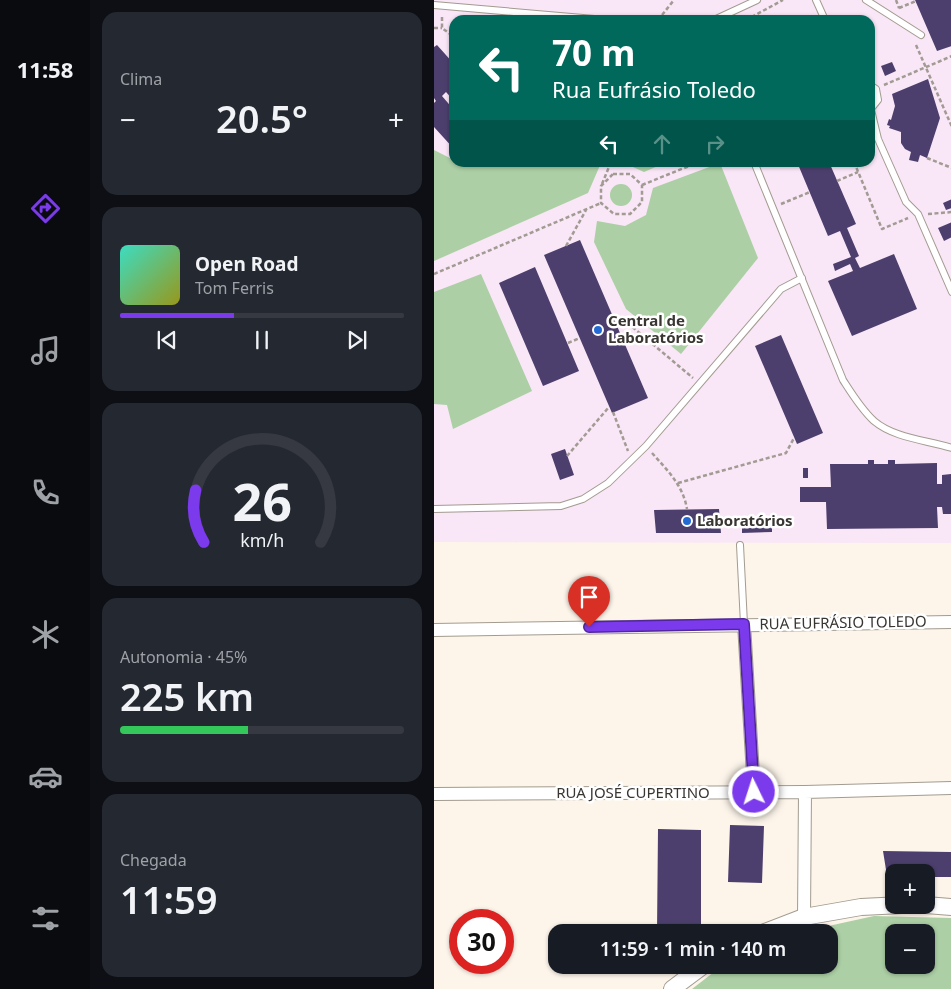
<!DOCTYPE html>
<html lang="pt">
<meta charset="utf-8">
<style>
body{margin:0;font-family:"Noto Sans",sans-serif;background:#242831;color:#f1f3f6;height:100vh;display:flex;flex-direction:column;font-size:19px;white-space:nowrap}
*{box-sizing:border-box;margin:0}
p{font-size:16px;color:#9ea1a6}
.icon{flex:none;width:28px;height:28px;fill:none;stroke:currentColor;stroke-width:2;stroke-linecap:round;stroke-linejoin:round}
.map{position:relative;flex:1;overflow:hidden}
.panel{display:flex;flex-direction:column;gap:12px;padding:12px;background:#0d0f14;width:344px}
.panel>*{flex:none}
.top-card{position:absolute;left:15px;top:15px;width:426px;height:152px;border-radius:15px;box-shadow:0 1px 4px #0004;background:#00695c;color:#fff;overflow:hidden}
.controls{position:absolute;left:451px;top:864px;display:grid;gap:10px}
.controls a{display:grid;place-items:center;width:50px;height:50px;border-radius:10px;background:#171b24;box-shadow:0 1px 4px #0004;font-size:25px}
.speed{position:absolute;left:15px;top:909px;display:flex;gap:10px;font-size:25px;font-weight:700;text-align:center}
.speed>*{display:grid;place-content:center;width:65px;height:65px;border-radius:50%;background:#171b24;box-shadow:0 1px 4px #0004;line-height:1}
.speed .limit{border:8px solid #d22;background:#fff;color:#111}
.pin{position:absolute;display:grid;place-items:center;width:42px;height:42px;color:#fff;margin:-51px -21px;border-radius:50% 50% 50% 0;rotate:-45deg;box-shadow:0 0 5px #0007}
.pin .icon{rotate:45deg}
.me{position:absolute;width:55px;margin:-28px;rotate:356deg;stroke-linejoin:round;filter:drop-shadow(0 0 4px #0008)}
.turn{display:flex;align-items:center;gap:18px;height:105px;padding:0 20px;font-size:22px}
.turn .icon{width:65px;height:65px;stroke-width:2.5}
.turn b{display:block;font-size:35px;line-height:42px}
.lanes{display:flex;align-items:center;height:48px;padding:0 20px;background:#0003;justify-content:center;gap:25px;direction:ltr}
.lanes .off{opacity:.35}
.big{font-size:38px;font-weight:600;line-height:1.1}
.panel .tile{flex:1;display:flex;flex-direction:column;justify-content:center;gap:8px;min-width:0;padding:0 18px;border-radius:15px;background:#242831}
.panel .dial{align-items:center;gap:0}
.dial svg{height:130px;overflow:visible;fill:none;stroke:#363941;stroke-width:7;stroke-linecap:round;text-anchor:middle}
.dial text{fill:#f1f3f6;stroke:none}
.song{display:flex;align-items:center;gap:15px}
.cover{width:60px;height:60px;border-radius:8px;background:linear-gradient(135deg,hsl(170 70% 55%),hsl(60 70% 35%))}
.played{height:5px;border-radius:2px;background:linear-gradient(90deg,#7c3aed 40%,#363941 40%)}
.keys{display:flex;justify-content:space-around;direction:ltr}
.heat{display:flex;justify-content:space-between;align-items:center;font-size:28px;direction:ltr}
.charge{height:8px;border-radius:4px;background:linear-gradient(90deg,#34c759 45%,#363941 0)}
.trip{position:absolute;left:114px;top:924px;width:290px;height:50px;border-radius:15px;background:#171b24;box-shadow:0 1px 4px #0004;font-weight:600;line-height:50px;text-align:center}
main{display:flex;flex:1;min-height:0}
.dock{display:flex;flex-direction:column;width:90px;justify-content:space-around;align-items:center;background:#090b0e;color:#9ea1a6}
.dock .icon{width:35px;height:35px}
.dock .active{color:#7c3aed}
.dock b{font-size:22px;color:#f1f3f6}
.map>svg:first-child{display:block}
.education{fill:#f9e6f6;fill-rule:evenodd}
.green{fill:#accfa5;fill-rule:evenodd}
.building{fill:#4c3f6d}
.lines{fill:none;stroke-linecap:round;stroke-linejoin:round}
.service-casing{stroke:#a29b90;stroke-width:8}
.minor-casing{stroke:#a29b90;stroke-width:14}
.tertiary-casing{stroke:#a29b90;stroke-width:18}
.path{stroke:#a19b94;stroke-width:2.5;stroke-dasharray:4 2.5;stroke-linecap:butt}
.service{stroke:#fff;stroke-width:6}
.minor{stroke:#fff;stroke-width:12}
.tertiary{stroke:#fff;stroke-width:16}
.route-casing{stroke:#51269a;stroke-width:12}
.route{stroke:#7c3aed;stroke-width:9}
.poi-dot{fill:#236ad5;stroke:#fff;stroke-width:2}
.labels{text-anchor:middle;stroke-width:5;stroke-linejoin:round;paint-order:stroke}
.poi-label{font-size:15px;font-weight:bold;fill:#393632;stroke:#fff;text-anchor:start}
.street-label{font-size:15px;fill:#393632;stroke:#fff}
</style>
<main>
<nav class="dock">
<b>11:58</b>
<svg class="icon active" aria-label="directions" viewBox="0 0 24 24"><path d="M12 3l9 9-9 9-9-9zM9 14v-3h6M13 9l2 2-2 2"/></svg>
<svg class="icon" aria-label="music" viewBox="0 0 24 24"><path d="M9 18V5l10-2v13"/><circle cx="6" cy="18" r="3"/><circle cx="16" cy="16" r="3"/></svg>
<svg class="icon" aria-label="phone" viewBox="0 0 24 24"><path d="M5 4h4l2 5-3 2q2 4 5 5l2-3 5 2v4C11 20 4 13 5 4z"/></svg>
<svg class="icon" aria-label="climate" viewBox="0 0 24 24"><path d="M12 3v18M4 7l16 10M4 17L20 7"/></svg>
<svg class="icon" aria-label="car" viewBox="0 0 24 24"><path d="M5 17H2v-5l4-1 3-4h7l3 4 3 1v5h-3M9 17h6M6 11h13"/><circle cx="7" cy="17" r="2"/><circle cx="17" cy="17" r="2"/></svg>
<svg class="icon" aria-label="filters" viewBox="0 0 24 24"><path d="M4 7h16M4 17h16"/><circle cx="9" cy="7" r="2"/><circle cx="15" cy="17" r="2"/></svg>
</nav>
<section class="panel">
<div class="tile"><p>Clima</p>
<div class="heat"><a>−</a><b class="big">20.5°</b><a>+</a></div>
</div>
<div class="tile">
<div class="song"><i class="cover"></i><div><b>Open Road</b><p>Tom Ferris</p></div></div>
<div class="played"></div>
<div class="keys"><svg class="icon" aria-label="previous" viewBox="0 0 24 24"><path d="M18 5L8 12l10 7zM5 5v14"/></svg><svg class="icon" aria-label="pause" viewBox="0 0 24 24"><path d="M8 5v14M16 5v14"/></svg><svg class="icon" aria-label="next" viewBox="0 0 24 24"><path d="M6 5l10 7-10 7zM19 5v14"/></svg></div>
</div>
<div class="tile dial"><svg viewBox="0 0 100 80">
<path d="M14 69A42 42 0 1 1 86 69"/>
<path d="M14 69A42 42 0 0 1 9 37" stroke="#7c3aed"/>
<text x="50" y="56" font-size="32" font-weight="700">26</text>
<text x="50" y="72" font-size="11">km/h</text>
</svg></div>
<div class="tile"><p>Autonomia · 45%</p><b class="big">225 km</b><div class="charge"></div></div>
<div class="tile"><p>Chegada</p><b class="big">11:59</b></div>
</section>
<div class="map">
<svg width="518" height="989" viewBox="0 0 518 989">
<rect width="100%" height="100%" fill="#fdf5ea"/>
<!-- education -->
<path class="education" d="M0,0H517V543L0,542ZM20,20H436V162H20Z"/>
<!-- green -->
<path class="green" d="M0,150L20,160V162L167,163L154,193L0,261Z
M190,163L231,162V163L210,172Z
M286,163L324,258L247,354L192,309L160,242L163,221L191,226L212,215L219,188Z
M176 195a11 11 0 1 1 22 0a11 11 0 1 1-22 0Z
M47,274L98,391L19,429L13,405L0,404V292Z
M440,916L517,918V989H258L280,972L293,965H395V932H367ZM492,932V965H460V932Z"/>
<!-- building -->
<path class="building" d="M481,0H518V46L503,51Z
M3,45L20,64V101L12,92L8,96L20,110V149L0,127V103L2,101L0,98V47Z
M458,62L462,71L451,76L447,66Z
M494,79L506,118L493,158L486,155L484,162L475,160L477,152L471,149L467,143V132L455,128L456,126L453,125L455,119L457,120L461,106L458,94Z
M363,162H395L422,224L413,228L425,256L421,258L426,268L460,254L483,309L418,336L394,281L419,271L416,264L401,271L399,264L417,257L406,231L394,236Z
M518,199V208L512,210L509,203Z
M518,222V237L510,241L504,228Z
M146,240L214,398L178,413L110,255Z
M101,267L145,371L109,386L65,283Z
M347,335L389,433L363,444L321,346Z
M131,449L140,475L126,480L117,454Z
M434,460H440V464H454V460H461V464L503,463V484H508V475L518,474V514H509L508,507H503L504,528L393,529L392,502H366V487H397L396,464H434Z
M369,468H374V478H369Z
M285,509L287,533H222L220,510Z
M338,525V532L308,533V526Z
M296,825L330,826L328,883L294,882Z
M224,829L267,830V932H223Z
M449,851L518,852V877H492V872H460V876H453Z"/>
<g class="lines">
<!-- service casing -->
<g class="service-casing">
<path id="service" d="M382,0L391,20
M432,0L487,35
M0,5L172,20
M280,20L323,0
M436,85L442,89L444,100L436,110
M437,110L444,139L472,202L484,214L518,292
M320,162L409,380C418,394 427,409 440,421C460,438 492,440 518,448
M0,509L127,506L149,499L174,483L212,446L347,289L368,278
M306,545L310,624"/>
</g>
<!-- minor casing -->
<g class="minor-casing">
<path id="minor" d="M310,624L320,792
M0,630L518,622
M0,794L371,792L518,788
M370,917L371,792"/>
</g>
<!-- tertiary casing -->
<g class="tertiary-casing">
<path id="tertiary" d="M492,905L518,907
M331,932L370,917L427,907L468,905
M238,989L270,965"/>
</g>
<!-- path -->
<path class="path" d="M462,0L465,8
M465,8L482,1
M8,17V28L20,37
M224,20L240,0
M312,20L349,0
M0,28H8
M482,45L518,127
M450,85L518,56
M493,158L518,168
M420,162L448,229L474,218
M179,174H196L208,185V202L196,214H180L167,203V186Z
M403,181L424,172
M168,184L177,162
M208,185L265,162
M347,204L376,192
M494,214L518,212
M132,246L152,210
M0,274L167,203
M182,323L190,320L259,378
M134,343L146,338
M179,412L194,451
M218,453C233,470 249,485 253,509
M133,456L175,407
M244,483L352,453L360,438"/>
<!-- service -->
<use href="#service" class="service"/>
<!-- minor -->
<use href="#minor" class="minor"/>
<!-- tertiary -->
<use href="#tertiary" class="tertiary"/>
</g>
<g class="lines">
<!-- route casing -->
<g class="route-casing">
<path id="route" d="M155,627L310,624L320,792"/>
</g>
<!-- route -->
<use href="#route" class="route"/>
</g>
<!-- markers -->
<g class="poi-dot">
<circle cx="164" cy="330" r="5"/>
<circle cx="253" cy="521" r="5"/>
</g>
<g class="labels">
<!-- poi labels -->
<g class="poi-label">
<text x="174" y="326">Central de<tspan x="174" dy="17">Laboratórios</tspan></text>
<text x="263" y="526">Laboratórios</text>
</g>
<!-- street labels -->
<g class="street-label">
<text transform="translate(409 623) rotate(-1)" y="5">RUA EUFRÁSIO TOLEDO</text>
<text x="199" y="798">RUA JOSÉ CUPERTINO</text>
</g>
</g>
</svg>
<div class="controls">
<a>+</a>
<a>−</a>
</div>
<div class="speed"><div class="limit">30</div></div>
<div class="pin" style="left:155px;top:627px;background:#d93025"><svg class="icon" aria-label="arrive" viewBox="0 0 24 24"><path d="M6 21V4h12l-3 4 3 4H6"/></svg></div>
<svg class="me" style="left:320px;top:792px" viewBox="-20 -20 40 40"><circle r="17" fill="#7c3aed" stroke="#fff" stroke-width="3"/><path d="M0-11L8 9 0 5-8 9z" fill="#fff"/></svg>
<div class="trip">11:59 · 1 min · 140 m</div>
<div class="top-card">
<div class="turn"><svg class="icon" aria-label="left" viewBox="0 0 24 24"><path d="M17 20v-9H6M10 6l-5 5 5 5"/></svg><div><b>70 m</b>Rua Eufrásio Toledo</div></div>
<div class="lanes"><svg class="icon" aria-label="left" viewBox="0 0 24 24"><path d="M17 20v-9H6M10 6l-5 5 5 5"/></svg><svg class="icon off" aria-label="ahead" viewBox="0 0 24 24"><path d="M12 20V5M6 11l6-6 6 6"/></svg><svg class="icon off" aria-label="right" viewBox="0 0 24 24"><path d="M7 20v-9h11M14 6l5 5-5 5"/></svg></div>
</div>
</div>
</main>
